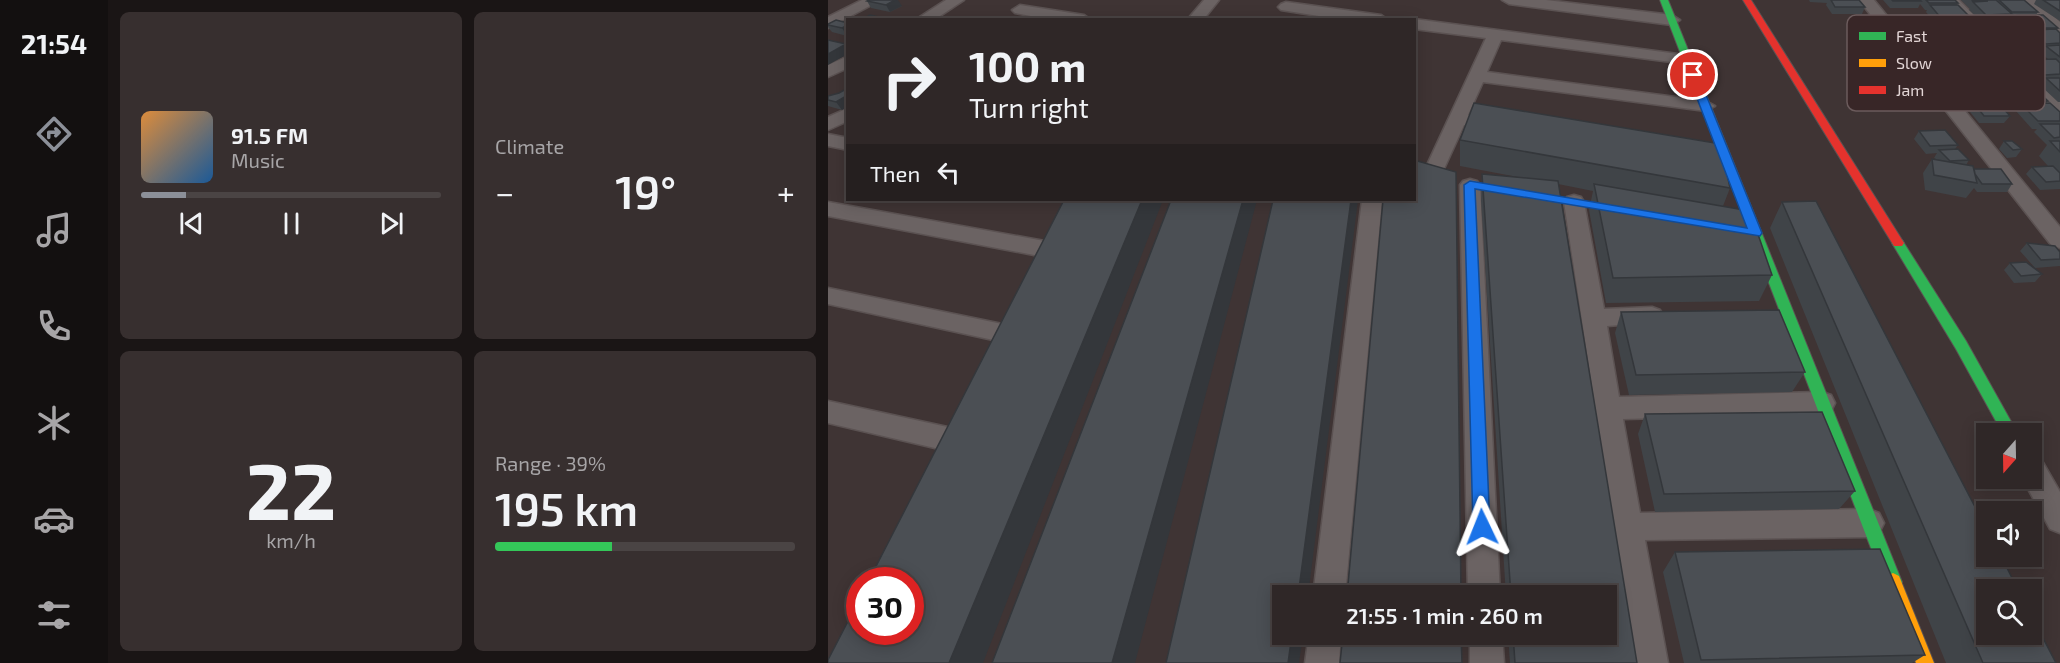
<!DOCTYPE html>
<meta charset="utf-8">
<style>
body{margin:0;font-family:"Exo 2",sans-serif;background:#372f2f;color:#f1f3f6;height:100vh;display:flex;flex-direction:column;font-size:22px;white-space:nowrap}
*{box-sizing:border-box;margin:0}
p{font-size:20px;color:#a7a5a7}
.icon{flex:none;width:33px;height:33px;fill:none;stroke:currentColor;stroke-width:2;stroke-linecap:round;stroke-linejoin:round}
.map{position:relative;flex:1;overflow:hidden}
.details{display:flex;flex-direction:column;gap:12px;padding:12px;background:#1a1515;width:720px}
.details>*{flex:none}
.hud{position:absolute;left:18px;top:18px;width:570px;height:183px;border-radius:0px;box-shadow:0 3px 15px #0003,0 0 0 2px #4a4444;background:#2f2727;color:#f1f3f6;overflow:hidden}
.needle{width:39px;rotate:200deg}
.tools{position:absolute;left:1148px;top:423px;display:grid;gap:12px}
.tools a{display:grid;place-items:center;width:66px;height:66px;border-radius:0px;background:#2f2727;box-shadow:0 3px 15px #0003,0 0 0 2px #4a4444;font-size:30px}
.speed{position:absolute;left:18px;top:567px;display:flex;gap:12px;font-size:30px;font-weight:700;text-align:center}
.speed>*{display:grid;place-content:center;width:78px;height:78px;border-radius:50%;background:#2f2727;box-shadow:0 3px 15px #0003,0 0 0 2px #4a4444;line-height:1}
.speed .limit{border:9px solid #d22;background:#fff;color:#111}
.pin{position:absolute;display:grid;place-items:center;width:51px;height:51px;color:#fff;margin:-26px;border:3px solid #fff;border-radius:50%;box-shadow:0 2px 6px #0007}
.me{position:absolute;width:66px;margin:-33px;rotate:358deg;stroke-linejoin:round;filter:drop-shadow(0 0 4px #0008)}
.turn{display:flex;align-items:center;gap:21px;height:126px;padding:0 24px;font-size:27px}
.turn .icon{width:78px;height:78px;stroke-width:2.5}
.turn b{display:block;font-size:42px;line-height:51px}
.then{display:flex;align-items:center;height:57px;padding:0 24px;background:#0003;gap:12px;font-size:22px}
.big{font-size:45px;font-weight:600;line-height:1.1}
.details .card{flex:1;display:flex;flex-direction:column;justify-content:center;gap:9px;min-width:0;padding:0 21px;border-radius:9px;background:#372f2f}
.details .dial{align-items:center;gap:0}
.dial b{font-size:78px;line-height:1}
.song{display:flex;align-items:center;gap:18px}
.cover{width:72px;height:72px;border-radius:9px;background:linear-gradient(135deg,hsl(30 70% 55%),hsl(210 70% 35%))}
.played{height:6px;border-radius:3px;background:linear-gradient(90deg,#8c9099 15%,#4a4444 15%)}
.keys{display:flex;justify-content:space-around;direction:ltr}
.heat{display:flex;justify-content:space-between;align-items:center;font-size:33px;direction:ltr}
.charge{height:9px;border-radius:4px;background:linear-gradient(90deg,#34c759 39%,#4a4444 0)}
.details .tiles{flex:1;display:grid;gap:12px;grid-template-columns:repeat(2,1fr)}
.trip{position:absolute;left:444px;top:585px;width:345px;height:60px;border-radius:0px;background:#2f2727;box-shadow:0 3px 15px #0003,0 0 0 2px #4a4444;font-weight:600;line-height:60px;text-align:center}
main{display:flex;flex:1;min-height:0}
.menu{display:flex;flex-direction:column;width:108px;justify-content:space-around;align-items:center;background:#131010;color:#a7a5a7}
.menu .icon{width:42px;height:42px}
.menu .active{color:#8c9099}
.menu b{font-size:27px;color:#f1f3f6}
.map>svg:first-child{display:block}
.lines{fill:none;stroke-linecap:round;stroke-linejoin:round}
.street-casing{stroke:#5b5252;stroke-width:3}
.fast-casing{stroke:#5b5252;stroke-width:2}
.slow-casing{stroke:#5b5252;stroke-width:2}
.jam-casing{stroke:#5b5252;stroke-width:2}
.street{fill:#6b6363;fill-rule:evenodd}
.fast{fill:#30b455;fill-rule:evenodd}
.slow{fill:#ff9f0a;fill-rule:evenodd}
.jam{fill:#e5322d;fill-rule:evenodd}
.wall{fill:#404448}
.shaded-wall{fill:#34373b}
.building{fill:#4b4f54;stroke:#34373b;stroke-width:1.5}
.route{fill:#1a73e8;stroke:#114b97;stroke-width:1.5}
.key{fill:#382627;stroke:#6b5b5c;stroke-width:1.5}
.key-label{font-size:16px;fill:#e3d6d6}
</style>
<main>
<nav class="menu">
<b>21:54</b>
<svg class="icon active" aria-label="directions" viewBox="0 0 24 24"><path d="M12 3l9 9-9 9-9-9zM9 14v-3h6M13 9l2 2-2 2"/></svg>
<svg class="icon" aria-label="music" viewBox="0 0 24 24"><path d="M9 18V5l10-2v13"/><circle cx="6" cy="18" r="3"/><circle cx="16" cy="16" r="3"/></svg>
<svg class="icon" aria-label="phone" viewBox="0 0 24 24"><path d="M5 4h4l2 5-3 2q2 4 5 5l2-3 5 2v4C11 20 4 13 5 4z"/></svg>
<svg class="icon" aria-label="climate" viewBox="0 0 24 24"><path d="M12 3v18M4 7l16 10M4 17L20 7"/></svg>
<svg class="icon" aria-label="car" viewBox="0 0 24 24"><path d="M5 17H2v-5l4-1 3-4h7l3 4 3 1v5h-3M9 17h6M6 11h13"/><circle cx="7" cy="17" r="2"/><circle cx="17" cy="17" r="2"/></svg>
<svg class="icon" aria-label="filters" viewBox="0 0 24 24"><path d="M4 7h16M4 17h16"/><circle cx="9" cy="7" r="2"/><circle cx="15" cy="17" r="2"/></svg>
</nav>
<section class="details">
<div class="tiles">
<div class="card">
<div class="song"><i class="cover"></i><div><b>91.5 FM</b><p>Music</p></div></div>
<div class="played"></div>
<div class="keys"><svg class="icon" aria-label="previous" viewBox="0 0 24 24"><path d="M18 5L8 12l10 7zM5 5v14"/></svg><svg class="icon" aria-label="pause" viewBox="0 0 24 24"><path d="M8 5v14M16 5v14"/></svg><svg class="icon" aria-label="next" viewBox="0 0 24 24"><path d="M6 5l10 7-10 7zM19 5v14"/></svg></div>
</div>
<div class="card"><p>Climate</p>
<div class="heat"><a>−</a><b class="big">19°</b><a>+</a></div>
</div>
<div class="card dial"><b>22</b><p>km/h</p></div>
<div class="card"><p>Range · 39%</p><b class="big">195 km</b><div class="charge"></div></div>
</div>
</section>
<div class="map">
<svg width="1232" height="663" viewBox="0 0 1232 663">
<rect width="100%" height="100%" fill="#3f3434"/>
<g class="lines">
<!-- street casing -->
<g class="street-casing">
<path id="street" d="M34,0H53L0,28V17Z
M118,0H136L106,20H87Z
M376,0H391L375,20H359Z
M674,0H718L844,15L852,20L844,25L681,4Z
M1031,0H1046L1232,227V248L1224,246Z
M1116,0H1131L1232,102V117L1226,116Z
M1192,0H1208L1232,22V35L1226,33Z
M458,2L553,15L560,20H516L453,10L450,7L453,4Z
M192,5L256,15L263,20H224L187,13L184,10Z
M586,19L865,56L867,59L859,64L673,40L659,72L878,101L887,106L878,111L655,82L640,115L678,122L681,126L672,131L636,125L610,182H596L593,178L658,38L586,29Z
M20,56V68L0,77V65Z
M20,108V121L0,130V117Z
M0,134L20,138V150L0,146Z
M642,179L649,181L652,185L672,596H640L632,185L635,181Z
M746,195L753,197L756,202L776,309L824,307L832,310L836,316L832,322L779,326L791,397L994,392L1003,395L1007,403L1003,411L994,414L795,419L812,513L1041,509L1051,513L1056,523L1051,533L1041,537L817,540L840,663H806L736,202L739,197Z
M534,200H554L517,596H485Z
M0,202L222,242L230,245L233,250L230,255L222,258L0,216Z
M0,288L179,325L188,327L191,334L188,341L179,343L0,304Z
M0,401L124,428L134,432L137,440L134,448L124,452L0,423Z
M1203,456L1213,459L1232,492V533L1222,529L1194,478H1203Z
M481,634H513L511,663H477Z
M642,634H674L676,663H642Z"/>
</g>
<!-- fast casing -->
<g class="fast-casing">
<path id="fast" d="M832,0H840L1074,582L1071,588L1065,591L1059,588L1056,582Z
M1070,239L1074,240L1138,341L1190,434H1175L1128,349L1064,243Z"/>
</g>
<!-- slow casing -->
<g class="slow-casing">
<path id="slow" d="M1065,573L1071,576L1106,663H1088L1056,582L1059,576Z"/>
</g>
<!-- jam casing -->
<g class="jam-casing">
<path id="jam" d="M915,0H923L1074,240L1076,243L1074,246H1066Z"/>
</g>
<!-- street -->
<use href="#street" class="street"/>
<!-- fast -->
<use href="#fast" class="fast"/>
<!-- slow -->
<use href="#slow" class="slow"/>
<!-- jam -->
<use href="#jam" class="jam"/>
</g>
<!-- wall -->
<path class="wall" d="M981,0H1031L1037,7L1034,14H1004L998,5L999,3L982,2Z
M1055,0H1127L1130,3L1129,5L1143,18L1141,21L1156,31H1164L1157,24L1158,22H1154L1141,10L1142,8H1141L1133,0H1196L1210,12L1208,15L1230,28L1229,30L1232,33V102H1230L1213,86L1215,82H1211L1195,67L1200,60L1220,59L1214,54L1210,59L1189,60L1184,56L1186,53L1175,43L1169,53L1205,83L1203,85L1220,101L1218,103L1232,112V189L1212,190L1198,174L1204,167L1220,166L1211,156L1219,145L1206,132L1209,129H1204L1188,111L1189,110H1185L1176,100L1172,105L1182,116L1176,123H1151L1138,107L1143,99H1148L1142,93L1147,86L1171,90L1143,61L1144,60H1136L1123,46L1125,42L1113,28L1114,25H1109L1098,12L1099,10H1097L1092,4L1090,8H1062Z
M1208,0H1232V21L1206,4Z
M39,1L74,6L62,12L43,8Z
M20,23V35L19,36L4,32L0,27V24Z
M1043,44L1071,52L1067,59L1070,63L1066,70L1037,72L1030,64L1033,57L1043,56L1039,52Z
M1052,78L1082,87L1078,94H1054L1048,86Z
M20,88V106L14,110L0,106V96L11,93Z
M1091,131L1130,145L1127,149L1141,160L1138,165L1146,169L1184,184L1179,192H1149L1146,188L1138,198L1097,190L1095,173L1104,159H1108L1106,158L1109,153L1098,154L1086,139Z
M632,140L902,188L895,206L944,275L931,301L778,303L761,210L765,191L730,184L809,663H682L680,634H778V596H678L653,201L654,174L695,178L632,166Z
M1176,141L1194,149L1188,157L1179,158L1171,149Z
M954,202L1228,663H1118L942,228Z
M1199,243L1232,252V266L1207,268L1192,251Z
M1182,263L1214,274L1207,282L1186,283L1176,270Z
M793,312L977,372L964,392L801,395L787,333Z
M817,414L1027,491L1011,509L827,512L810,434Z
M847,552L1097,655L1084,663H856L835,572Z"/>
<!-- shaded-wall -->
<path class="shaded-wall" d="M67,0H70L74,6L62,12L58,5Z
M20,25V35L19,36L14,28Z
M18,44L20,47V54L0,65V54Z
M20,95V106L14,110L8,102Z
M314,200H335L155,663H121Z
M415,200H429L307,663H284Z
M523,200H530L480,596H470Z
M464,634H475L471,663H460Z"/>
<!-- building -->
<path class="building" d="M41,0H67L58,5L39,1Z
M1003,0H1031L1037,7H1007Z
M1064,0H1092L1093,1H1065Z
M1098,0H1127L1130,3H1101Z
M1144,0H1168L1184,14L1158,15L1145,2L1160,1H1145Z
M1171,0H1196L1210,12H1184Z
M1215,0H1232V11Z
M1102,5H1130L1143,18H1113Z
M42,15L59,19L33,20Z
M1190,15H1215L1230,28H1204Z
M8,20L20,23V25L14,28L0,25V24Z
M1228,29L1232,33V43L1218,44L1202,30Z
M0,40L18,44L0,54Z
M1232,45V57L1218,46Z
M1228,59L1232,63V74L1217,75L1200,60Z
M1218,78H1232V91Z
M1174,85H1203L1220,101L1190,102Z
M20,88V95L8,102L0,100V96L11,93Z
M1143,99H1167L1182,116H1156Z
M646,103L893,144L902,188L632,140Z
M1222,103L1232,112V121H1210L1193,104Z
M1212,124H1232V137L1226,138Z
M1117,130L1130,145L1102,146L1091,131Z
M1176,141H1184L1194,149L1185,150Z
M1222,141H1232V152Z
M1130,149L1141,160L1122,161L1111,150Z
M1104,159L1145,166L1149,183L1106,175Z
M586,160L628,172L633,596H519L555,200H586Z
M1225,166L1232,173V181L1218,182L1204,167Z
M1146,169H1173L1184,184H1154L1147,174Z
M654,174L730,181L809,663H687L685,634H778V596H683Z
M766,184L922,211L944,275L785,278Z
M236,200H314L121,663H0V660L32,598V632H82V580H41Z
M343,200H415L284,663H164Z
M445,200H523L470,596H454V634H464L460,663H338Z
M988,201L1158,528V556H1173L1190,590H1158V634H1203V615L1228,663H1155L954,202Z
M1199,243L1227,246L1232,252V259L1213,260Z
M1198,262L1214,274L1193,276L1182,263Z
M951,310L977,372L808,375L793,312Z
M994,412L1027,491L836,494L817,414Z
M1052,549L1097,655L873,660L847,552Z
M515,634H633L634,663H512Z"/>
<!-- route -->
<path class="route" d="M865,72L870,75L934,233L932,236L647,189L662,527L660,533L654,535L648,533L645,527L636,185L642,181L919,228L860,75Z"/>
<!-- legend -->
<rect x="1019" y="15" width="198" height="96" rx="9" class="key"/>
<rect x="1031" y="32" width="27" height="8" fill="#30b455"/>
<rect x="1031" y="59" width="27" height="8" fill="#ff9f0a"/>
<rect x="1031" y="86" width="27" height="8" fill="#e5322d"/>
<g class="key-label">
<text x="1068" y="42">Fast</text>
<text x="1068" y="69">Slow</text>
<text x="1068" y="96">Jam</text>
</g>
</svg>
<div class="tools">
<a><svg class="needle" viewBox="-14 -14 28 28"><path d="M0-13l5 13h-10z" fill="#e53935"/><path d="M0 13l5-13h-10z" fill="#a7a5a7"/></svg></a>
<a><svg class="icon" aria-label="sound" viewBox="0 0 24 24"><path d="M4 9h4l5-4v14l-5-4H4zM17 9q2 3 0 6"/></svg></a>
<a><svg class="icon" aria-label="search" viewBox="0 0 24 24"><circle cx="10" cy="10" r="6"/><path d="M15 15l6 6"/></svg></a>
</div>
<div class="speed"><div class="limit">30</div></div>
<div class="pin" style="left:865px;top:75px;background:#d93025"><svg class="icon" aria-label="arrive" viewBox="0 0 24 24"><path d="M6 21V4h12l-3 4 3 4H6"/></svg></div>
<svg class="me" style="left:654px;top:527px" viewBox="-20 -20 40 40"><path d="M0-17L14 15 0 8-14 15z" fill="#1a73e8" stroke="#fff" stroke-width="4"/></svg>
<div class="trip">21:55 · 1 min · 260 m</div>
<div class="hud">
<div class="turn"><svg class="icon" aria-label="right" viewBox="0 0 24 24"><path d="M7 20v-9h11M14 6l5 5-5 5"/></svg><div><b>100 m</b>Turn right</div></div>
<div class="then">Then<svg class="icon" aria-label="left" viewBox="0 0 24 24"><path d="M17 20v-9H6M10 6l-5 5 5 5"/></svg></div>
</div>
</div>
</main>
